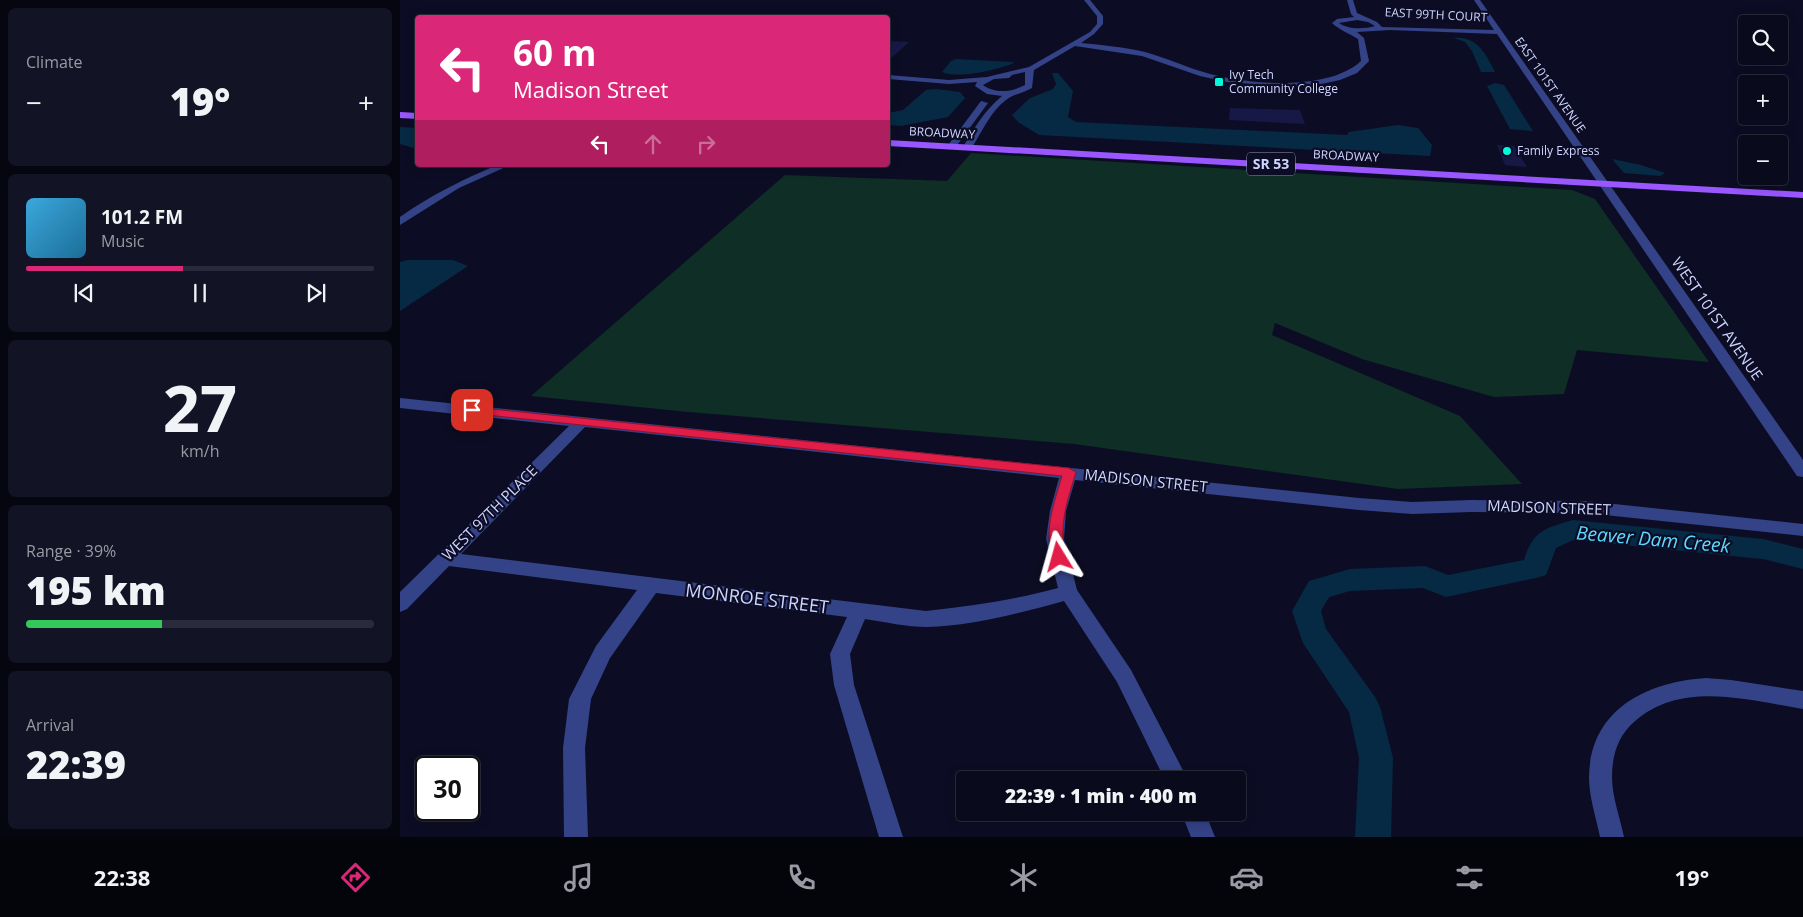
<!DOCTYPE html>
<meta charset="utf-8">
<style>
body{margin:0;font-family:"Open Sans",sans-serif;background:#121324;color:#f1f3f6;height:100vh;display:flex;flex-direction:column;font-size:19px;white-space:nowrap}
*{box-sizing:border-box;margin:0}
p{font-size:16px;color:#999aa3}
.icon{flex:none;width:28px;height:28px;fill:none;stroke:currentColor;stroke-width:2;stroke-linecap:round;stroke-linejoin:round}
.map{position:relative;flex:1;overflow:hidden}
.panel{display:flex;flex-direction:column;gap:8px;padding:8px;background:#05060f;width:400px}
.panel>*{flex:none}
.banner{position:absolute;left:15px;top:15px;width:475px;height:152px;border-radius:5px;box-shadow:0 2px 12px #0003,0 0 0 1px #292b3a;background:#db2777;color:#fff;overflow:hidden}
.fabs{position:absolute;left:1338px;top:15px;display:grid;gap:10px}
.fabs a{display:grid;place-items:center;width:50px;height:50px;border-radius:5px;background:#090a1b;box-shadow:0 2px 12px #0003,0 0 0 1px #292b3a;font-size:25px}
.speed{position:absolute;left:15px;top:756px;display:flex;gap:10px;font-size:25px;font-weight:700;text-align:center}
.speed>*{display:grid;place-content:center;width:65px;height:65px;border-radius:50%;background:#090a1b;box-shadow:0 2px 12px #0003,0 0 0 1px #292b3a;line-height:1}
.speed .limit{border:2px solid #111;border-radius:8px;background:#fff;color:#111}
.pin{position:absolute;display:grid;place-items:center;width:42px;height:42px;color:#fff;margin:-21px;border-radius:10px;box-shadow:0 2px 8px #0006}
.me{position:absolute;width:55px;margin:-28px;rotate:352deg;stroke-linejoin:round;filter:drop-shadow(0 0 4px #0008)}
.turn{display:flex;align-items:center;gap:18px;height:105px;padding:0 15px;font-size:22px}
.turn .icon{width:65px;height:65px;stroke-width:2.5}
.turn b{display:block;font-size:35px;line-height:42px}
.lanes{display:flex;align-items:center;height:48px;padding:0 15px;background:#0003;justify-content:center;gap:25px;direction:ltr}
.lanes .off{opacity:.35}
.big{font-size:38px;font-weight:800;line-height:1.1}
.panel .tile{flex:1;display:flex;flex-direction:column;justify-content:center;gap:8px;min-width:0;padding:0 18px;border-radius:8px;background:#121324}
.panel .dial{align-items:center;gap:0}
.dial b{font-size:65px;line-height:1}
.song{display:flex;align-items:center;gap:15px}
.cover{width:60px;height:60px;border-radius:8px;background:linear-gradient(135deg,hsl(200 70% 55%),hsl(200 70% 35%))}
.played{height:5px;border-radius:2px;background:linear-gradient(90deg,#db2777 45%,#292b3a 45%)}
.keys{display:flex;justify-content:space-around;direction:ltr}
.heat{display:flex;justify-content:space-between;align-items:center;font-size:28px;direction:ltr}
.charge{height:8px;border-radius:4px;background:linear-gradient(90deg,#34c759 39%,#292b3a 0)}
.trip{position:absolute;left:556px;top:771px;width:290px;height:50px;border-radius:5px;background:#090a1b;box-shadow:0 2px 12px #0003,0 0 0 1px #292b3a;font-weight:800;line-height:50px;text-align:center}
.tab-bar{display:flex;height:80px;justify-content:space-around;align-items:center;background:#04040b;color:#999aa3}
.tab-bar .icon{width:35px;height:35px}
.tab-bar .selected{color:#db2777}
.tab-bar b{font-size:22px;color:#f1f3f6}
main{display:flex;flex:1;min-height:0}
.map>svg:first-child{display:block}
.green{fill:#0f2e26}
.water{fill:#062a43}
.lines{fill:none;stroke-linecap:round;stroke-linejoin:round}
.river{fill:#062a43;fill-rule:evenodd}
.building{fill:#171846}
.minor{fill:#344387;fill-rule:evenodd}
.major{fill:#9a56ff;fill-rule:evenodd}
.route{fill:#e11d48;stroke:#92132f}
.poi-dot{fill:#00fadb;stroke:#0c0d24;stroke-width:2}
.labels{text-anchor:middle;stroke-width:4.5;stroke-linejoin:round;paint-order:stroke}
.far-street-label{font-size:12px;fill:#cfd5ff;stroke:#0c0d24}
.far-poi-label{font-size:12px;fill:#cfd5ff;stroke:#0c0d24;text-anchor:start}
.shield{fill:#0c0d24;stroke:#9499bd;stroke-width:1}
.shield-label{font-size:14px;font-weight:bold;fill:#cfd5ff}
.street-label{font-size:15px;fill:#cfd5ff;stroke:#0c0d24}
.near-street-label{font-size:18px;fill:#cfd5ff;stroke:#0c0d24}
.near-water-label{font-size:19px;font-style:italic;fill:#5dd9ff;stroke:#0c0d24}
</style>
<main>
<section class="panel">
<div class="tile"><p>Climate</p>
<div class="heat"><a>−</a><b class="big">19°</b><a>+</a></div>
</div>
<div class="tile">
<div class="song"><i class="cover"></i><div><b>101.2 FM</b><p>Music</p></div></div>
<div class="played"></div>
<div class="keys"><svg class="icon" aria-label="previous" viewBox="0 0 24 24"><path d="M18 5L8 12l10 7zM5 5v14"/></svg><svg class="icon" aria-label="pause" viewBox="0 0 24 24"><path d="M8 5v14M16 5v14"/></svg><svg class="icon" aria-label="next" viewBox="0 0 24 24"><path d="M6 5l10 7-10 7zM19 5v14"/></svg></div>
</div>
<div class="tile dial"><b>27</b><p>km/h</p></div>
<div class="tile"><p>Range · 39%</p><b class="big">195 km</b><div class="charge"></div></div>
<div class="tile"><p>Arrival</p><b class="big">22:39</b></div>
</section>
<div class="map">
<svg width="1403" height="837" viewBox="0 0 1403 837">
<rect width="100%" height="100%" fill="#0c0d24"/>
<!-- green -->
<path class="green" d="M571,153L1172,190L1195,199L1309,362L1177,350L1164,394L1094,397L962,359L875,323L872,335L1060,416L1122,484L998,489L674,444L288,412L131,396L385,175L547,181Z"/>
<!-- water -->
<path class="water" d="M1054,38C1077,36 1086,54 1095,72H1081L1072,51L1065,42Z
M556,59L613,62L614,63C597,70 559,79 542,72L551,61Z
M652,73H658L673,91L668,117L676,122L947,135L949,132L998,125L1018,128L1032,145L1030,156L639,135L618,122L612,115L630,98L653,89L656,84Z
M1095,83L1104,85L1133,131L1110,129L1087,86Z
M536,89L560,92L565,98L548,117L501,126L488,125V113L503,110L526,90Z
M0,127L17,128V149L0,144Z
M1212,159L1241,165L1265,173L1260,176L1224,173Z
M8,260H53L68,266L0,311V262Z"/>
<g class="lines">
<!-- river -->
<path class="river" d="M1173,520L1363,539L1403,549V569L1363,559L1173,540L1156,548L1146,575L1136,578L1046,597L1023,588L950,591L929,597L921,611L926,629L975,697L980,707L993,758L991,837H955L959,758L949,712L903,643L892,611L909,581L950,569L1025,566L1048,575L1124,560C1133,530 1146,528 1173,520Z"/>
</g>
<!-- building -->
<path class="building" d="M488,41L509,42L488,61Z
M830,108L900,110L905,124L829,120Z
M1097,145L1114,146L1127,167L1105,165Z"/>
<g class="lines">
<!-- minor -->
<path class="minor" d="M684,0H690L703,16V24L694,34L681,43C702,45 724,47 745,52C767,58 788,68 810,74C851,85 929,91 961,61L958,39C949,33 939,30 932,23L937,19L954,17L951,14L947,0H953L957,13L977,22L982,27L1094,30L1074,0H1080L1403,460V477L1397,476L1097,34L990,30L957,32L964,38L969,61L957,73L940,80L917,85L893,87L827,82L800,76L742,56L675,46L634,70L632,88C623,93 614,94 606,100C590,112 582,132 571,149L568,150L563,147C574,128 585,110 602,96L587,94L575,86L577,82L549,84L488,79V75L549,80L587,77L629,67L690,32L697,24V16ZM957,20L968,22L975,26C965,29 948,30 939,23ZM625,72V85C612,92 595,94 583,85L594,79L609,78L612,75Z
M581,101L588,103L555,148H549V144Z
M97,165H110L59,188L0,225V217C31,195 62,180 97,165Z
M0,398L959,498L1012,502L1071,500L1186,501L1403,524V536L1186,513L1071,512L1012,514L959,510L675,480L666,511L664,539L677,590L731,670L788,780H765L717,682L664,601C620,613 572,626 527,627C507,627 485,622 465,619L450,654L454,685L503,837H479L434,685L430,654L447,617L256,593L210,658L191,699L185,748L188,837H164L163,748L169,699L196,646L237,590L49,566L7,609L0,612V592L169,426L0,408ZM185,427L659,478L650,511L646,539L658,588C614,600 571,606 526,611L61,554Z
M1306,678L1331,680L1403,691V709C1347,700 1281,680 1234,722C1218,736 1212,755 1212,777C1212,797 1220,817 1224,837H1200C1196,817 1189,797 1189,777C1190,709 1247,682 1306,678Z
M781,812H805L815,837H791Z"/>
<!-- major -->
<path class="major" d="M0,112L18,113V119L0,118Z
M488,140L1403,192V198L488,146Z"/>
</g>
<!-- route -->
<path class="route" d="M72,407L669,468L676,472C667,502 658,526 666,557L664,560L659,562L655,560C641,535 655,501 662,476L68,413L67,410L68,408Z"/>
<!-- markers -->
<g class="poi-dot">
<rect x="814" y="77" width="10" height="10" rx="2.5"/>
<circle cx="1107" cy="151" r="5"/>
</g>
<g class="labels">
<!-- far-street labels -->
<g class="far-street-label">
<text transform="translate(1036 15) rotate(3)" y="4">EAST 99TH COURT</text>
<text transform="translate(1150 85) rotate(55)" y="4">EAST 101ST AVENUE</text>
<text transform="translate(542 133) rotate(3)" y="4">BROADWAY</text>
<text transform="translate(946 156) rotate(3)" y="4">BROADWAY</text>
</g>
<!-- far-poi labels -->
<g class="far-poi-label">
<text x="829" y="79">Ivy Tech<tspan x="829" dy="14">Community College</tspan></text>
<text x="1117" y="155">Family Express</text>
</g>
<!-- shield labels -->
<rect class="shield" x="847" y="152.5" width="48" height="23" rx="4"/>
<g class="shield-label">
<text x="871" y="169">SR 53</text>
</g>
<!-- street labels -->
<g class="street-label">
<text transform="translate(1317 319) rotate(55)" y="5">WEST 101ST AVENUE</text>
<text transform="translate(746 481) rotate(6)" y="5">MADISON STREET</text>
<text transform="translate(1149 508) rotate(2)" y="5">MADISON STREET</text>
<text transform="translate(90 513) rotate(-45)" y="5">WEST 97TH PLACE</text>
</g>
<!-- near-street labels -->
<g class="near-street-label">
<text transform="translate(357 599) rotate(7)" y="6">MONROE STREET</text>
</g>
<!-- near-water labels -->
<g class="near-water-label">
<text transform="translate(1253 539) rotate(5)" y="7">Beaver Dam Creek</text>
</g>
</g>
</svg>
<div class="fabs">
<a><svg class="icon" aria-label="search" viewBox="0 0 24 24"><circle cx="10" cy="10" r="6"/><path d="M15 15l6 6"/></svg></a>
<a>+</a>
<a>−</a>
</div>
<div class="speed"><div class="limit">30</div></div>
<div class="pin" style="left:72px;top:410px;background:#d93025"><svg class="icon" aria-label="arrive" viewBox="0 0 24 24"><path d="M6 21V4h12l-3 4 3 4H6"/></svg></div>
<svg class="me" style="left:659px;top:557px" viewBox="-20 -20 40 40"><path d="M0-17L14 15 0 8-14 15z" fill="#e11d48" stroke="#fff" stroke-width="4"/></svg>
<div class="trip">22:39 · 1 min · 400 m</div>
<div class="banner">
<div class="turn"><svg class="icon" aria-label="left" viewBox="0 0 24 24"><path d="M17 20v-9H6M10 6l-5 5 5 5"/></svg><div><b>60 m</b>Madison Street</div></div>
<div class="lanes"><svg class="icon" aria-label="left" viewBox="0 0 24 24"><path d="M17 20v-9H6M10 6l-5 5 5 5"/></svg><svg class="icon off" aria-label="ahead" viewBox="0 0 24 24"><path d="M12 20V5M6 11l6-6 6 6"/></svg><svg class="icon off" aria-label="right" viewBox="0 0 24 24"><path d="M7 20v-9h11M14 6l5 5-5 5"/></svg></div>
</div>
</div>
</main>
<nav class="tab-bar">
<b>22:38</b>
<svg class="icon selected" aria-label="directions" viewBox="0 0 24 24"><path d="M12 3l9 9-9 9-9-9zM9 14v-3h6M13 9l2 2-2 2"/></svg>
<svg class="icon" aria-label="music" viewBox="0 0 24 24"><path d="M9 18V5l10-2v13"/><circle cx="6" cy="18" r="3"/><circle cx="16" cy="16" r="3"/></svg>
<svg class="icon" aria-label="phone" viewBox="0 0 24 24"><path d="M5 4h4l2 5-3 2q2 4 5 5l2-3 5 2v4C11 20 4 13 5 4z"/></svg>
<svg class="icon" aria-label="climate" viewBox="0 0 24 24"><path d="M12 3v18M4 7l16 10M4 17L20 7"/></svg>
<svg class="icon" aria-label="car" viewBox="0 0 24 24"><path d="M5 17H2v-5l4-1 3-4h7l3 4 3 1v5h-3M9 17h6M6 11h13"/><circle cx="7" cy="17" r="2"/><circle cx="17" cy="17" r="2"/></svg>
<svg class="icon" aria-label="filters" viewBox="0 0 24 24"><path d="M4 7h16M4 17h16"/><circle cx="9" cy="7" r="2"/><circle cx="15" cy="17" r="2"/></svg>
<b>19°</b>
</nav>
